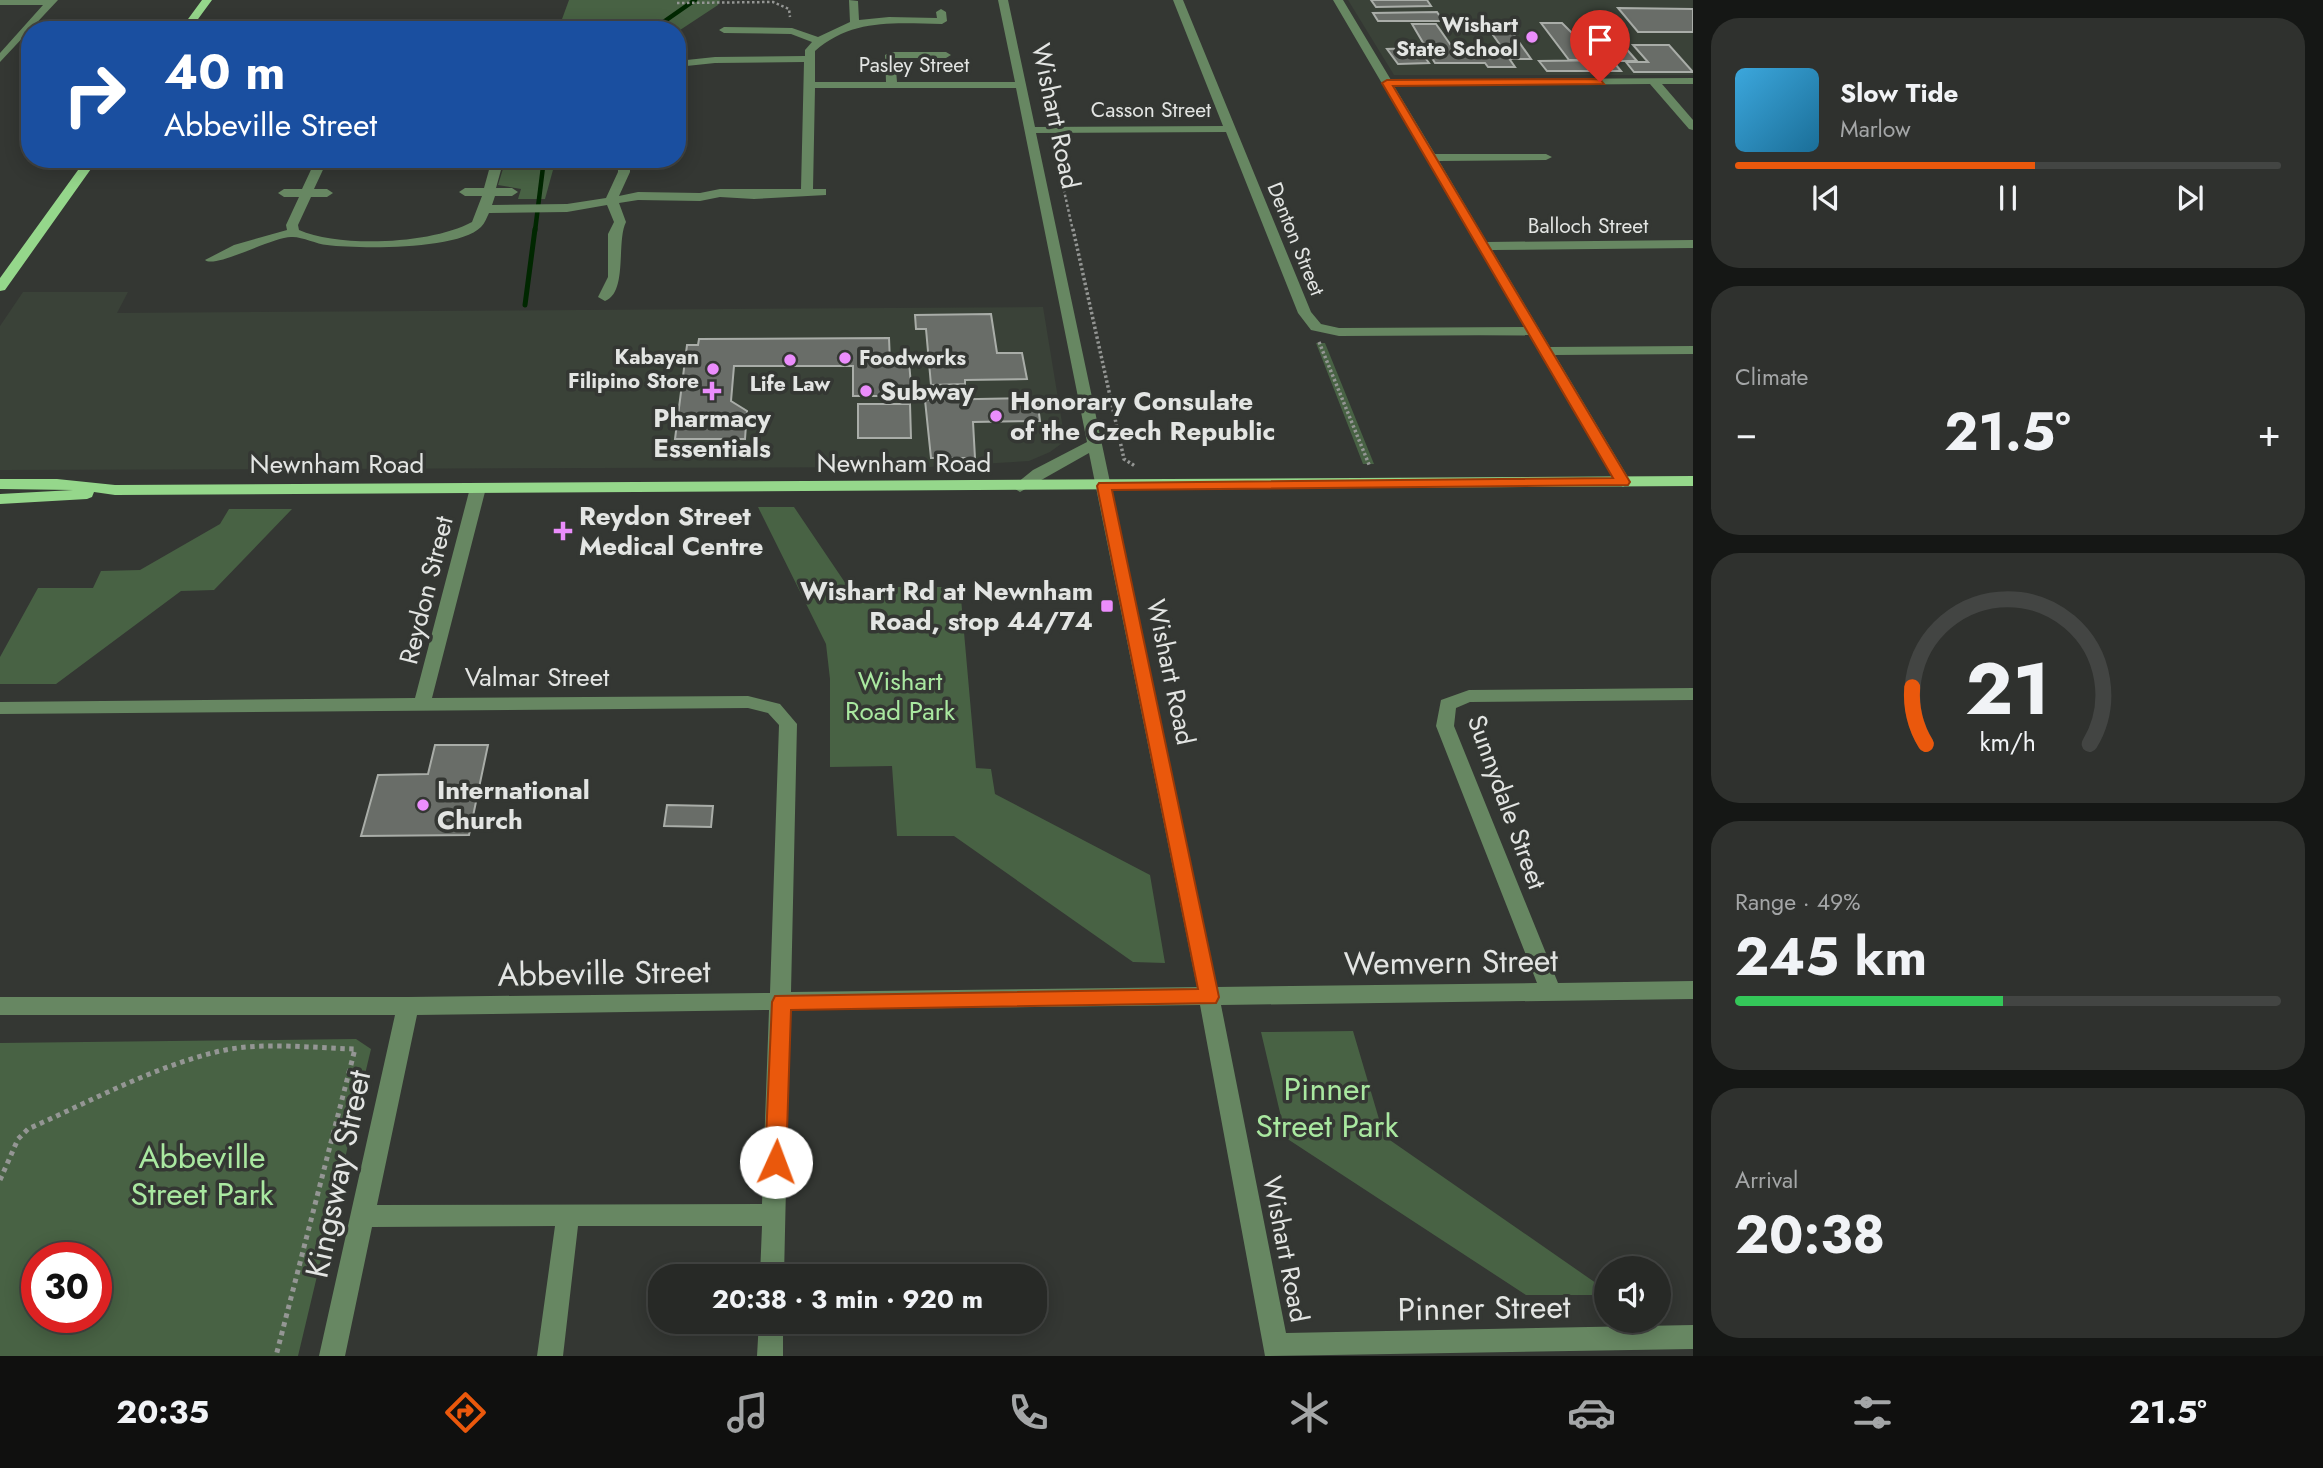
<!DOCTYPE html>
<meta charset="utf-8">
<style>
body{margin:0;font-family:Jost,sans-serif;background:#2f312e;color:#f1f3f6;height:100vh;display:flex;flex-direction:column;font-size:26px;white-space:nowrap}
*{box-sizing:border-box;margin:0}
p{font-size:23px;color:#a4a6a7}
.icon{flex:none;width:38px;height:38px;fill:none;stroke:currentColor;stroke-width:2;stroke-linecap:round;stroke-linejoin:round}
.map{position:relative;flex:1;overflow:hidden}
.drawer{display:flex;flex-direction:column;gap:18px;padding:18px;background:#151715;width:630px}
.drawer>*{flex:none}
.top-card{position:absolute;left:21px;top:21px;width:665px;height:147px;border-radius:28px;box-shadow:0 4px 18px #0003,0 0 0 2px #434543;background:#1a4fa0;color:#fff;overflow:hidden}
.controls{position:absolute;left:1594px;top:1256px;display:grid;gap:14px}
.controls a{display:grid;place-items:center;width:77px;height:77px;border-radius:50%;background:#272926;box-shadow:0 4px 18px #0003,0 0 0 2px #434543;font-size:35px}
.speed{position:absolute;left:21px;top:1242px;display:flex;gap:14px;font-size:35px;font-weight:700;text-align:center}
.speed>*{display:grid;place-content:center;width:91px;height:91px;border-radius:50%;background:#272926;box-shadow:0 4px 18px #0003,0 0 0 2px #434543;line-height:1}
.speed .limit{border:10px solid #d22;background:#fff;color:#111}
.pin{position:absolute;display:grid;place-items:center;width:60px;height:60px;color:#fff;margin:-72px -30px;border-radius:50% 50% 50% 0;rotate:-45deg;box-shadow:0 0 7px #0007}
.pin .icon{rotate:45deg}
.me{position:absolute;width:77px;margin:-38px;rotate:2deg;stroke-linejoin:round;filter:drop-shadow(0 0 5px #0008)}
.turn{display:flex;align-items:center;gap:24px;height:147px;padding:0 28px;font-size:32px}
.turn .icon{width:91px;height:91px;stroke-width:2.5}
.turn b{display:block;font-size:49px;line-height:60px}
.big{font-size:52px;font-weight:700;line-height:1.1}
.drawer .card{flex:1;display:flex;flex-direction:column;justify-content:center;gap:10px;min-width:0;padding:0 24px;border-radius:28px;background:#2f312e}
.drawer .dial{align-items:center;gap:0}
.dial svg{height:182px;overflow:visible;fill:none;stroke:#434543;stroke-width:7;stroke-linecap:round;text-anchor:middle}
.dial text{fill:#f1f3f6;stroke:none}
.song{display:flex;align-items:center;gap:21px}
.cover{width:84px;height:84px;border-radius:10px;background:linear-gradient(135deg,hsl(200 70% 55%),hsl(200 70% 35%))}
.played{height:7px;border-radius:4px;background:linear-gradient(90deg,#ea580c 55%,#434543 55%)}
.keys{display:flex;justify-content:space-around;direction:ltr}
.heat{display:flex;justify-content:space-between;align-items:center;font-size:38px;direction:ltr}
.charge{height:10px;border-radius:5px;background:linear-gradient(90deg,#34c759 49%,#434543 0)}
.trip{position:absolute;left:648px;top:1264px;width:399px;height:70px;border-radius:28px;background:#272926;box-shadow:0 4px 18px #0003,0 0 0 2px #434543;font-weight:700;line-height:70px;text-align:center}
.tabs{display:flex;height:112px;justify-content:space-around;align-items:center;background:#10100f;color:#a4a6a7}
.tabs .icon{width:49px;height:49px}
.tabs .active{color:#ea580c}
.tabs b{font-size:32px;color:#f1f3f6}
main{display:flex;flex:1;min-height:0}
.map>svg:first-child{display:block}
.built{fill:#3a4238}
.green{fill:#486244;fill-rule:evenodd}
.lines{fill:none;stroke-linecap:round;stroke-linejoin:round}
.stream-far1{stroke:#002700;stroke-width:4.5}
.stream{stroke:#002700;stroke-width:5}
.building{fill:#696d68;stroke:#a9ada8;stroke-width:2}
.path-far2{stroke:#949694;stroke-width:2.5;stroke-dasharray:2.5 2.5;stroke-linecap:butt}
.path-far1{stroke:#949694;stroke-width:3.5;stroke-dasharray:2.5 2.5;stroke-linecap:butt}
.path{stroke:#949694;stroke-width:5;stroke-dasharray:4.5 4.5;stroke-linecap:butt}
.minor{fill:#678762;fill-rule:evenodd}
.major{fill:#95d78b;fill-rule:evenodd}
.route{fill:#ea580c;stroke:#983908;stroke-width:2}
.poi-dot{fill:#eb8dfc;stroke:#343733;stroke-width:2.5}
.labels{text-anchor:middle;stroke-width:7;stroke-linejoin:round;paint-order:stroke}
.far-poi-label{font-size:21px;font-weight:bold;fill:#e3e5e3;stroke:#343733;text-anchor:end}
.far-street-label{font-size:21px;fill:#e3e5e3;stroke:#343733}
.street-label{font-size:26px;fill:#e3e5e3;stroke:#343733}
.poi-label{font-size:26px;font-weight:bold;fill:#e3e5e3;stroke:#343733;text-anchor:start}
.park-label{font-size:26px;fill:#a9e8a0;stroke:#343733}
.near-street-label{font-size:32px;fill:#e3e5e3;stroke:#343733}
.near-park-label{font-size:32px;fill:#a9e8a0;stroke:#343733}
</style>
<main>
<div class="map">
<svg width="1693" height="1356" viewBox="0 0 1693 1356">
<rect width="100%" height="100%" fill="#343733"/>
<!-- built -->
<path class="built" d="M1348,0H1693V75H1394Z
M23,292H128L117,313L1043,307L1065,441L1050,452L1029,461L930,467L0,470V326Z"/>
<!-- green -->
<path class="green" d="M569,0H720L718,5L677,32L558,30Z
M506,159H556L545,199H518L521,189L498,185Z
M1316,343H1325L1374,464H1363Z
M758,507H794L848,587H960L976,768L991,769L995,794L1150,875L1165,963L1133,962L954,836H897L892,766L830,767V679L826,644Z
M229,509H292L214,590L181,591L56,684H0V657L38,588H93L101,571L140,570L220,524Z
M1353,1031L1384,1136L1606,1290V1295H1526L1286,1138L1261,1032Z
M356,1039L371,1049L298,1356H0V1043ZM37,1258H96V1318H37Z"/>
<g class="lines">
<!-- stream-far1 -->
<path class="stream-far1" d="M652,30L695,0
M535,231L544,159"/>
<!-- stream -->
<path class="stream" d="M525,305L535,229"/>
</g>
<!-- building -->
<path class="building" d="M1371,0H1427L1431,6L1376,7Z
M1618,8L1693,9V32H1638Z
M1437,12L1443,21H1378L1373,13Z
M1579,22H1603L1637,61H1613L1592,36H1586L1583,32H1588Z
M1541,23H1562L1585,46H1579L1590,60H1569Z
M1412,24H1436L1457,54H1506L1515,67H1488L1485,63H1435Z
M1486,25H1507L1531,59H1510Z
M1633,45H1669L1693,72H1634L1626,62H1648Z
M1418,48L1429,63L1398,64L1387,49Z
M1612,60L1621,71H1547L1539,61Z
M991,314L997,353H1022L1027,379L965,380V384L931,385L926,329H916L915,315Z
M889,338L890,362H909L912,396H853V366H734L731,401L747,411L745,439H675L687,345H698L699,339Z
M1037,398L1040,421L973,422L975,458H931L925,400Z
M858,404H910L911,438H858Z
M435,745H488L469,835L361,836L378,775L428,774Z
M667,805L713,806L711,827L664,826Z"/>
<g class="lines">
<!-- path-far2 -->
<path class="path-far2" d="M677,3L773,2L789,9L790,17
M1053,141L1073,231"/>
<!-- path-far1 -->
<path class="path-far1" d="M1073,229L1124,459L1135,466
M1319,342L1370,467"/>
<!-- path -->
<path class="path" d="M0,1180L18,1139L28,1129C89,1102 151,1068 216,1052C260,1041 310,1048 355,1049L276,1356"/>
<!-- minor -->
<path class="minor" d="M0,0H58L0,62V53L43,5H0Z
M849,0L858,1L859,20L889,17L937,18L936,12L941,9L946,12L947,21L942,24C896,23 852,18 815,51V82H886L885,55L890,52H946L951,55L946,58H895L897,82H1015L998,0H1008L1035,127L1223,126L1173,0H1183L1311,312L1321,324L1339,328L1525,327L1333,0H1343L1391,80L1693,78V84H1662L1693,120V130L1689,129L1650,84L1394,86L1435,154H1546L1552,157L1546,160L1439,161L1487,242L1693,240V248L1492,250L1550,347L1693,346V354L1555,355L1631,482L1623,487L1615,482L1529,335L1339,336L1311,330L1298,313L1226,132L1036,133L1217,987L1537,983L1436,726L1441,700L1469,690L1693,688V700L1470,702L1456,708L1454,726L1558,983L1693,981V999L1221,1005L1286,1333L1693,1325V1349L1265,1356L1200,1005L790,1010L784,1276H760L762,1226H578L563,1356H537L555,1226L372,1227L345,1356H319L395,1015H0V997H408L770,993L779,725L768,713L748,708L0,714V702L415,698L470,488L478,483L486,488L432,698L748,696L780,704L797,724L791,992L1197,987L1089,453L1020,492L1012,487L1033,470L1087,442L1016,88H815L813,189H826V195L754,199L720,197L700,201L638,200L619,203L626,222C616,242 628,292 605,301L598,297L608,277V234L614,222L607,205L567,212L489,213C487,217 485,223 481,227C458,250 360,249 327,245C316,244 301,236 291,237C272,237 215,269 205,260L234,245L287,230L286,225L299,197H284L278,193L284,189H302L316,159H328L314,189H327L333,193L327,197H311L298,225L299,230C340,248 432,244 472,222L482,196H465L459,192L465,188H484L492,159H504L496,188H512L518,192L512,196H495L492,205L567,204L606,198L618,172V159H630V172L619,196L638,192L700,193L720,189H801L804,62L715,63L677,67V61L715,57L805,56V50L812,42L791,34L724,33L719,30L724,27L792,28L818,37L850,22ZM769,1010L762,1204L377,1205L417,1015Z
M759,1321H783V1356H757Z"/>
<!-- major -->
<path class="major" d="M202,0H212L190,30H180Z
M86,159H98L5,290L0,291V278Z
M1693,476V486L115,495L94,492L92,497L87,499L0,504V494L73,490L0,489V479H57L115,485Z"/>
</g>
<!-- route -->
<path class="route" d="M1600,79L1604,84L1393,86L1630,482L1628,485L1112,490L1219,997L1216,1003L791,1010L786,1162L783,1168L776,1171L769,1168L765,1162L772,1002L775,996L1198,989L1097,486L1099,483L1613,478L1382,83L1387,80Z"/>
<!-- markers -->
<g class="poi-dot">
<circle cx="1532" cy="37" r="7"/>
<circle cx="845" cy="358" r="7"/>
<circle cx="790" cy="360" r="7"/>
<circle cx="713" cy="369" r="7"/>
<path d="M708.5 380.5h7v7h7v7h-7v7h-7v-7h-7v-7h7z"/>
<circle cx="866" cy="391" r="7"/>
<circle cx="996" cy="416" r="7"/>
<path d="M559.5 520.5h7v7h7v7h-7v7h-7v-7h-7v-7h7z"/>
<rect x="1100" y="599" width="14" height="14" rx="3.5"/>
<circle cx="423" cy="805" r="7"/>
</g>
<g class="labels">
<!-- far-poi labels -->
<g class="far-poi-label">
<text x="1518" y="32">Wishart<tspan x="1518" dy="24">State School</tspan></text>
<text x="699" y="364">Kabayan<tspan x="699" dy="24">Filipino Store</tspan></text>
<text x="859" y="365" text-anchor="start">Foodworks</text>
<text x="790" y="391" text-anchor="middle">Life Law</text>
</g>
<!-- far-street labels -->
<g class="far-street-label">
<text x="914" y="72">Pasley Street</text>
<text x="1151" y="117">Casson Street</text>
<text x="1588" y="233">Balloch Street</text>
<text transform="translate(1296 239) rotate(68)" y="7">Denton Street</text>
</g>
<!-- street labels -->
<g class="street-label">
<text transform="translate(1056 116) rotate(78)" y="9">Wishart Road</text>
<text x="904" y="472">Newnham Road</text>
<text x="337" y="473">Newnham Road</text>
<text transform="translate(426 590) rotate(-76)" y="9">Reydon Street</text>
<text transform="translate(1171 672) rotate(78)" y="9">Wishart Road</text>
<text x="537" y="686">Valmar Street</text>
<text transform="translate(1507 802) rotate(70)" y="9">Sunnydale Street</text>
<text transform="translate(1286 1249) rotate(79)" y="9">Wishart Road</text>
</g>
<!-- poi labels -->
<g class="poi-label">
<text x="880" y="400">Subway</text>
<text x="1010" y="410">Honorary Consulate<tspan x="1010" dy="30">of the Czech Republic</tspan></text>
<text x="712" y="427" text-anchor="middle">Pharmacy<tspan x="712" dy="30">Essentials</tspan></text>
<text x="579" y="525">Reydon Street<tspan x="579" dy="30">Medical Centre</tspan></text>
<text x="1093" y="600" text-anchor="end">Wishart Rd at Newnham<tspan x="1093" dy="30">Road, stop 44/74</tspan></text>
<text x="437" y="799">International<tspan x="437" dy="30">Church</tspan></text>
</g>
<!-- park labels -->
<g class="park-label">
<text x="900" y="690">Wishart<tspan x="900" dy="30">Road Park</tspan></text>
</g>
<!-- near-street labels -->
<g class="near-street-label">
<text transform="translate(1451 962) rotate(-1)" y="11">Wemvern Street</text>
<text transform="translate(604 973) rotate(-1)" y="11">Abbeville Street</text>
<text transform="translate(338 1174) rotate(-78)" y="11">Kingsway Street</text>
<text transform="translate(1484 1308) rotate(-1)" y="11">Pinner Street</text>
</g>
<!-- near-park labels -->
<g class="near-park-label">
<text x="1327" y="1100">Pinner<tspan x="1327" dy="37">Street Park</tspan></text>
<text x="202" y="1168">Abbeville<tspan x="202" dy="37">Street Park</tspan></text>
</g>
</g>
</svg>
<div class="controls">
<a><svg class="icon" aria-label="sound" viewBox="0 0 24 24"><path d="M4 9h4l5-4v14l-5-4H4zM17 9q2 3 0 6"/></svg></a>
</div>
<div class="speed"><div class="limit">30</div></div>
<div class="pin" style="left:1600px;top:82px;background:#d93025"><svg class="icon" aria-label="arrive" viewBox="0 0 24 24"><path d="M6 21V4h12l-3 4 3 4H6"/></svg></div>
<svg class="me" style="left:776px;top:1162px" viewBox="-20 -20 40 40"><circle r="19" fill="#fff"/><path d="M0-13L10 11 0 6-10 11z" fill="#ea580c"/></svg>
<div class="trip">20:38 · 3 min · 920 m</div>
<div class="top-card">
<div class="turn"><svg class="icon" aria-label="right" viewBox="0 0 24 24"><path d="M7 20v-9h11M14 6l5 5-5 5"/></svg><div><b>40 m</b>Abbeville Street</div></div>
</div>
</div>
<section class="drawer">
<div class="card">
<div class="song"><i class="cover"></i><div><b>Slow Tide</b><p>Marlow</p></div></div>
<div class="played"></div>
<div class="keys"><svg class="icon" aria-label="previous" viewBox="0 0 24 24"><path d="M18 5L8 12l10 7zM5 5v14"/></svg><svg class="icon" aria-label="pause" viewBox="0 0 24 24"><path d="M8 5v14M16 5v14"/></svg><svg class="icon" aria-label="next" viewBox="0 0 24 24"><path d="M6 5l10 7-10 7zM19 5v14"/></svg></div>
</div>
<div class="card"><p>Climate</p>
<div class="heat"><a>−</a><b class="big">21.5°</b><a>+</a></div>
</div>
<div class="card dial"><svg viewBox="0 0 100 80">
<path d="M14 69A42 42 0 1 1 86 69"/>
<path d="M14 69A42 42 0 0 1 8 44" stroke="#ea580c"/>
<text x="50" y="56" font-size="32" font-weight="700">21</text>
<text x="50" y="72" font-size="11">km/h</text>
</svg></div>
<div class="card"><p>Range · 49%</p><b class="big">245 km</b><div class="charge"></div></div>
<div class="card"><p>Arrival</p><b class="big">20:38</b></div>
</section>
</main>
<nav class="tabs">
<b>20:35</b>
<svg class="icon active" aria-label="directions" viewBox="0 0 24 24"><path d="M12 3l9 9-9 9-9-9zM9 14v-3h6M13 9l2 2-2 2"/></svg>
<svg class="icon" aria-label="music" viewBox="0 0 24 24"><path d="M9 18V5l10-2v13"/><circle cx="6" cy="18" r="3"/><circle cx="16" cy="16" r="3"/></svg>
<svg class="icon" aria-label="phone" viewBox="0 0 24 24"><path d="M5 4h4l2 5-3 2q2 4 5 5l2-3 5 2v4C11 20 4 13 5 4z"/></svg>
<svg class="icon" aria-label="climate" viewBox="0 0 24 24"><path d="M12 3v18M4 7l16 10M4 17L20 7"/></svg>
<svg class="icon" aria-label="car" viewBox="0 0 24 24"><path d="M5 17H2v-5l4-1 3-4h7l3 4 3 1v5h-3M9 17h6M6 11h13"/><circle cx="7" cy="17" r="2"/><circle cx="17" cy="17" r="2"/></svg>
<svg class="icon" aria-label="filters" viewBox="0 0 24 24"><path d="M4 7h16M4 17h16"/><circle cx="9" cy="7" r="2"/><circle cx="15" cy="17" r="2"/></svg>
<b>21.5°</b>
</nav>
